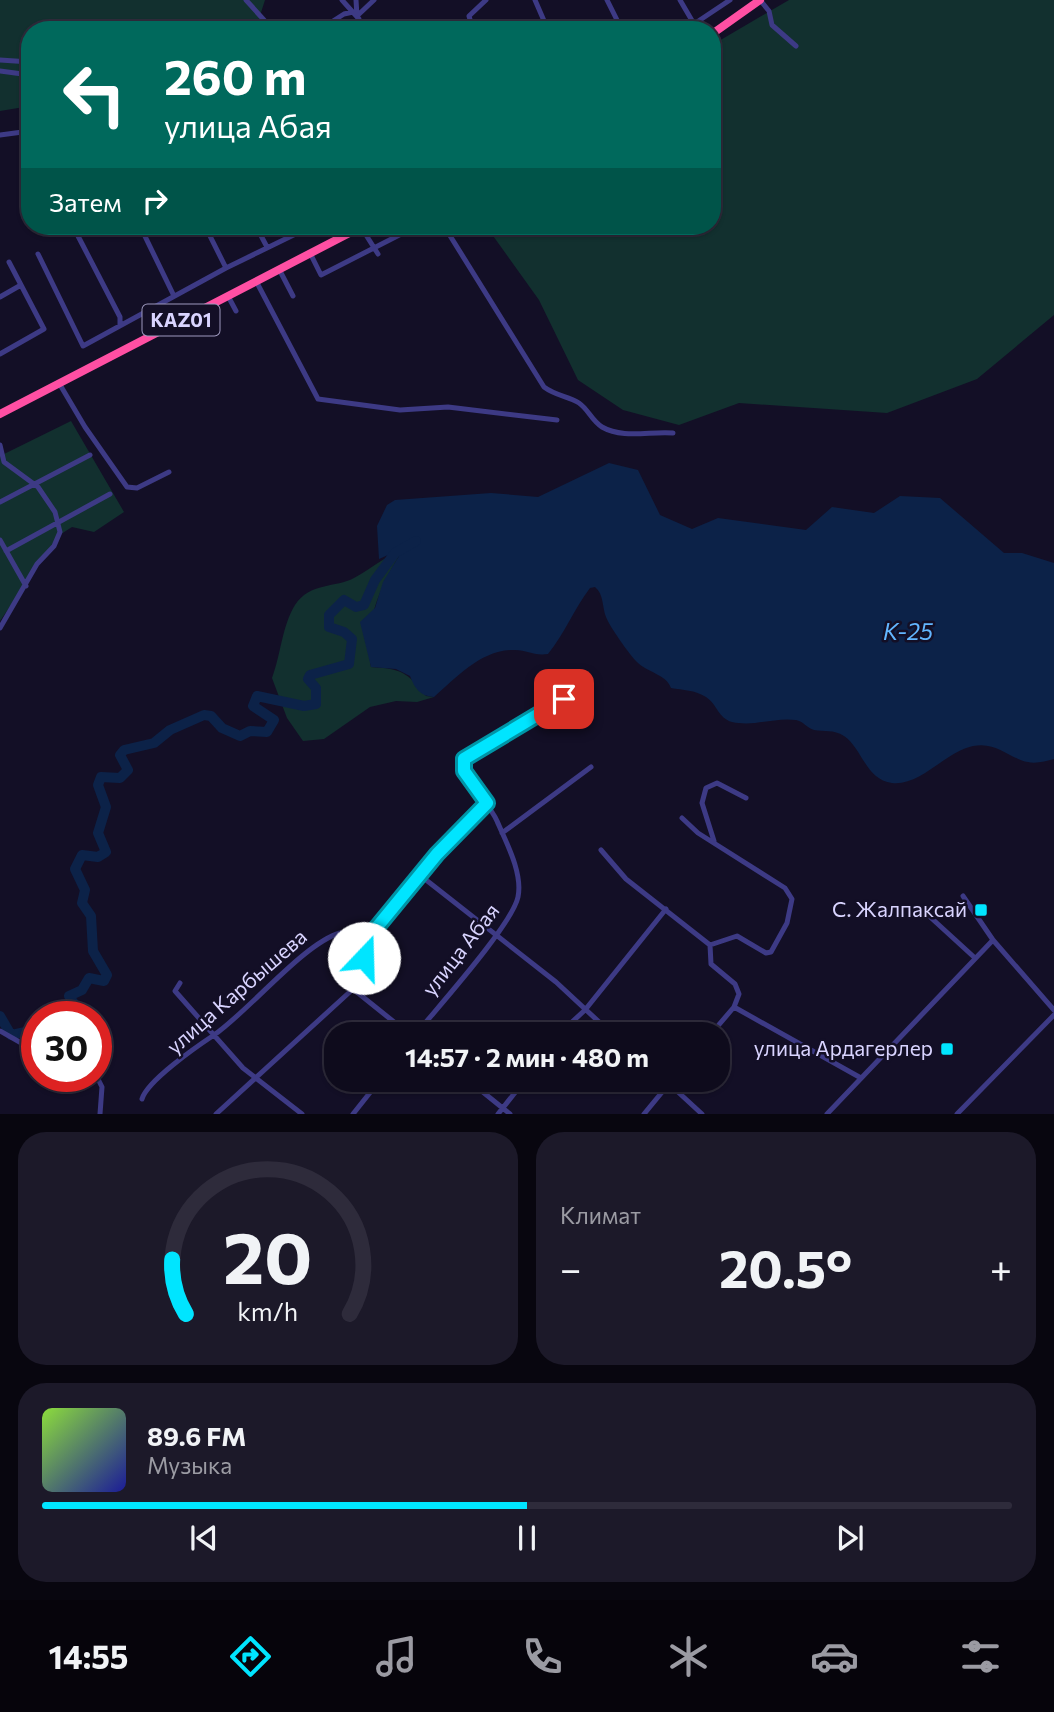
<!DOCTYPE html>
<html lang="ru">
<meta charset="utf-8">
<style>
body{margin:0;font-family:Commissioner,sans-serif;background:#1c1929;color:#f1f3f6;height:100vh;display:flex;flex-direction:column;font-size:26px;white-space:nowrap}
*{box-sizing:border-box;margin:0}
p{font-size:23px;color:#9b9ba3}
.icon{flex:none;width:38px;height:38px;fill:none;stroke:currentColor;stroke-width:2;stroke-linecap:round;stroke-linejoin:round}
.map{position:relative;height:1114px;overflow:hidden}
.drawer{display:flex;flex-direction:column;gap:18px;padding:18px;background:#08060f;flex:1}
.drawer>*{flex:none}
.top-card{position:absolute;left:21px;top:21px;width:700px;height:214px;border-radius:28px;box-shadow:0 2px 5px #0004,0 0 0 2px #2e2b3b;background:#00695c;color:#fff;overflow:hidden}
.speed{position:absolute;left:21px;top:1001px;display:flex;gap:14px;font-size:35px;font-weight:700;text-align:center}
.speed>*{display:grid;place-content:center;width:91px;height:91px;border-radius:50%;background:#0e0b1c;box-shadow:0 2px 5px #0004,0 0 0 2px #2e2b3b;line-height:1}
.speed .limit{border:10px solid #d22;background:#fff;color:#111}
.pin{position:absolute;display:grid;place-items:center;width:60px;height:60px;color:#fff;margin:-30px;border-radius:14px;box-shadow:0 4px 10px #0006}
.me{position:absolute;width:77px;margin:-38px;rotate:21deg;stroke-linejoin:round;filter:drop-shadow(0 0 5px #0008)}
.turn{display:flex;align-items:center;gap:24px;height:147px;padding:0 28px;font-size:32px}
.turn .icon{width:91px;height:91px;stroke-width:2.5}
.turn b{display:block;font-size:49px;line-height:60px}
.then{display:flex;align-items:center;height:66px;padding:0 28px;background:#0003;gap:14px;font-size:26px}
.big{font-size:52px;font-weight:700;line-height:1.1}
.drawer .tile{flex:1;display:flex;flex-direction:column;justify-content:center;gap:10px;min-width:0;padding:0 24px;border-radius:28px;background:#1c1929}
.drawer .dial{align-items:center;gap:0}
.dial svg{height:182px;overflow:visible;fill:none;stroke:#2e2b3b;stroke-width:7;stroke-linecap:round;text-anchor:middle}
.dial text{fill:#f1f3f6;stroke:none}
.song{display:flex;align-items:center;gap:21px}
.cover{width:84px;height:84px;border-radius:10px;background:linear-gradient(135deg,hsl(90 70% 55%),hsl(240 70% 35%))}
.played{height:7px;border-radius:4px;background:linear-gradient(90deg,#00e5ff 50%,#2e2b3b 50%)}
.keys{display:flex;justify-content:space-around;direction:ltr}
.heat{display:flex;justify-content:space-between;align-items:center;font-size:38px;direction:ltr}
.drawer .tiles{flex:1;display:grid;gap:18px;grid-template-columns:1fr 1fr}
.tile:last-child{grid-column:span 2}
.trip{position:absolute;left:324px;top:1022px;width:406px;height:70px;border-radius:28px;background:#0e0b1c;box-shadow:0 2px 5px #0004,0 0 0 2px #2e2b3b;font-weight:700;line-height:70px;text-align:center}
.dock{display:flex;height:112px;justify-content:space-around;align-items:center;background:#06040b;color:#9b9ba3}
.dock .icon{width:49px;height:49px}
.dock .on{color:#00e5ff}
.dock b{font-size:32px;color:#f1f3f6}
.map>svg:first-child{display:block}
.green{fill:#12302f}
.water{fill:#0c2248}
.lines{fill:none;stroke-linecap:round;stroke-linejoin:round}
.river{stroke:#0c2248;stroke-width:10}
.minor{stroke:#3d3a85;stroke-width:5}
.highway{stroke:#ff4fa3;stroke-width:8}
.route-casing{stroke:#0095a6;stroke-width:18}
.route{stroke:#00e5ff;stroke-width:12}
.poi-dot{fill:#00e5ff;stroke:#130f26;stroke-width:2.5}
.labels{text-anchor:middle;stroke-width:5;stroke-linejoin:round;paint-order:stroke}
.shield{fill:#130f26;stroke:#9e99be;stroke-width:2}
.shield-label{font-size:19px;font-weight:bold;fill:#d9d4ff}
.poi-label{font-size:21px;fill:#d9d4ff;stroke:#130f26;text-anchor:end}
.street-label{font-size:21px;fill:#d9d4ff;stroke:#130f26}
.water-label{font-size:23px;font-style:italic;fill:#62b6ff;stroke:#130f26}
</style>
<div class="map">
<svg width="1054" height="1114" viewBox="0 0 1054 1114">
<rect width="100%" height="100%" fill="#130f26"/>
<!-- green -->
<path class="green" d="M0,0H265L256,28L250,30H30V106L0,111Z
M789,0H1054V315L977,379L887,413L739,403L679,425L623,410L578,380L539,300L486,226H712V45Z
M71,421L124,512L94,532L72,527L58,536L0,621V456Z
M405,546C382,583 362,623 371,667C402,669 407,672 426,696L434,697L417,702L396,701L370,707L324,739L303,741L287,718L272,678C281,654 282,626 295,605C310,582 336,588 354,578C372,568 387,556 405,546Z"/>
<!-- water -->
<path class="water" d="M609,463L638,470L660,515L692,529L718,518L806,530L832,507L874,513L900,496L940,498L1004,553H1022L1054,563V759C1046,761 1036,764 1028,762C1010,759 997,741 973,746C945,752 921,786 892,783C866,780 862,748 844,736C833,729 825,732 814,730C807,728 803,721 796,720C774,717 755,727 732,722C718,718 717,704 706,697C695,690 683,690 671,688C666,674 648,673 637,662C629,654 610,627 606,617C602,607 604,594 595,587L590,588C574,609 565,633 548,654C533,656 528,650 515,650C482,649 457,677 434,697C420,696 415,689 410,676L396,669L371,667L360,622L375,608L383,582L404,548L379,559L377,526L387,505L395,500L491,493L538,497Z"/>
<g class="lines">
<!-- river -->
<path class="river" d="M0,1016L11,1035L37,1029
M86,1017L85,1010L77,1008L69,996L82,990L89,978L104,981L107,975L93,951L91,916L82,903L85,890L75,869L82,855L98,857L106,852L98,833L106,807L98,785L101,777L120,778L128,770L120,755L124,750L154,743L170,730L204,715L211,716L222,728L240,736L250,731L267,732L274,720L253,706L257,696L304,706L316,704V688L308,679L310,675L349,664L352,639L344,632L329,627V615L344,600L356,607L364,605L375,580L395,553L416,541"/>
<!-- minor -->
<path class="minor" d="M246,0L273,30
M342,0L359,19L357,30
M356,0L357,16
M535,0L548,30
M607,0L622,30
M680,0L694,24
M760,0L769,11L772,25L796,46
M357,16L374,0
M319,30L344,14L353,12
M473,30L469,16L486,0
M685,30L730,0
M0,60L30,62
M0,71L30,75
M0,135L30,131
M93,226L78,236L120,317V325
M140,226L174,296
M205,226L226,268
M444,226L544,387C556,396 568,396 579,403C588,409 592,421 602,427C623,439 650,431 673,433
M361,227L378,254
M258,230L267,247
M310,253L321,275L413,228
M38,254L83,346L226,268L312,226
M279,269L293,296
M256,281L318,399L400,410L448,407L557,420
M228,296L236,311
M0,297L21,285
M0,354L44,329L9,262
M59,383L85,427L127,487L137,488L169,472
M0,445L4,462L38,487L55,512L60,532L54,546L37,564L0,628
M0,502L90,455
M0,540L26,586
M6,551L110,494
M682,818L698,833L785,888L792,899L787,923L771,952L766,953L737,936L710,945
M502,833L591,767
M714,841L702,803L706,788L717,783L746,798
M601,850L626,879L710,945
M421,876L556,982L612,1034
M963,896L993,940L1054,1010
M928,915L975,958
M710,945L711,964L735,984L739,994L734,1007L711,1034
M180,983L175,991L243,1068L302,1114
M353,989L409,1034
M734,1007L861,1078
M0,1031L37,1052
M416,1034C437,1008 512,925 518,897C523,873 506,842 497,821C489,802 463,782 463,761L564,699
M559,1034L585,1010L666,909
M96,1075L102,1087L100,1114
M468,1080L510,1114
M665,1080L702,1114
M142,1099C147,1081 196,1047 214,1035C249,1011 304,943 340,933L354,937L363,944
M216,1114L353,989L363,969V944L437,854L487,802
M353,1114L380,1080
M498,1114L525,1080
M644,1114L672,1080
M827,1114L993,940
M957,1114L1054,1015"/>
<!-- highway -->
<path class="highway" d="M712,34L760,0
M0,414L363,226"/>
</g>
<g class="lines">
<!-- route casing -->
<g class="route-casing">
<path id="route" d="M364,958L363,944L373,932L437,854L487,803L464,771V759L564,699"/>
</g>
<!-- route -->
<use href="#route" class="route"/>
</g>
<!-- markers -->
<g class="poi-dot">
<rect x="974" y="903" width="14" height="14" rx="3.5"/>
<rect x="940" y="1042" width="14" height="14" rx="3.5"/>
</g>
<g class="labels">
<!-- shield labels -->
<rect class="shield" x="142.5" y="304.5" width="77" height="31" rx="5"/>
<g class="shield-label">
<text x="181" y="327">KАZ01</text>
</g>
<!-- poi labels -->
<g class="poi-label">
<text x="967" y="917">С. Жалпаксай</text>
<text x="933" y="1056">улица Ардагерлер</text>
</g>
<!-- street labels -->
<g class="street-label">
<text transform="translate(461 950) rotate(-52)" y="7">улица Абая</text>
<text transform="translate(237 992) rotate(-41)" y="7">улица Карбышева</text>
</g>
<!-- water labels -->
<g class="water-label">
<text x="908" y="640">К-25</text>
</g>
</g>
</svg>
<div class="speed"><div class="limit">30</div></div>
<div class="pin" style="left:564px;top:699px;background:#d93025"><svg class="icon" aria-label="arrive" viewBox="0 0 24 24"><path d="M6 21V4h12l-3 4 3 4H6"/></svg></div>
<svg class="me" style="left:364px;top:958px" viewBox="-20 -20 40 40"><circle r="19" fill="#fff"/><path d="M0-13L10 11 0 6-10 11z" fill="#00e5ff"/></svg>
<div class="trip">14:57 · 2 мин · 480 m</div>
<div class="top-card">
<div class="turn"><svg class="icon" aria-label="left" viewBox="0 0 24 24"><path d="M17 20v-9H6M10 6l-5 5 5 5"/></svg><div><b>260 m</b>улица Абая</div></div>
<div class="then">Затем<svg class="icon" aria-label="right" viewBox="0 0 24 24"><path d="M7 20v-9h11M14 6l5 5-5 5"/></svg></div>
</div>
</div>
<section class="drawer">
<div class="tiles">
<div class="tile dial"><svg viewBox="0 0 100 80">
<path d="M14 69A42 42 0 1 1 86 69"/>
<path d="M14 69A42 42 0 0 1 8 45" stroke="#00e5ff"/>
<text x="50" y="56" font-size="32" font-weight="700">20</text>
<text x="50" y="72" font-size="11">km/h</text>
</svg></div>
<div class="tile"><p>Климат</p>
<div class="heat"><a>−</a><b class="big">20.5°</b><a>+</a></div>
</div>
<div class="tile">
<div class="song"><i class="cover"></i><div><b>89.6 FM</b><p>Музыка</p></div></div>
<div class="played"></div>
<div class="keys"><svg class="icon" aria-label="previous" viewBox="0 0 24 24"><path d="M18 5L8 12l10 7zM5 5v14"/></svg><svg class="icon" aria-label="pause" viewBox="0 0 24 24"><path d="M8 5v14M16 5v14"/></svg><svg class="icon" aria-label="next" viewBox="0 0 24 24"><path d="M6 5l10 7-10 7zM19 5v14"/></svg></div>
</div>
</div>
</section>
<nav class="dock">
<b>14:55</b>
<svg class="icon on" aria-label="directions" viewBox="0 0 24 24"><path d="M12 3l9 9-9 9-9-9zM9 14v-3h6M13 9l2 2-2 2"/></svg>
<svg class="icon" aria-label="music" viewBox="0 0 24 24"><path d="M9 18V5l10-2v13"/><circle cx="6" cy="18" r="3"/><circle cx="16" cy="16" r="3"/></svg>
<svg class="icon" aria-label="phone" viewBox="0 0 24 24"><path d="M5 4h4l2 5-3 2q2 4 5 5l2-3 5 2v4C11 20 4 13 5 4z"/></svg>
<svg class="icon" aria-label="climate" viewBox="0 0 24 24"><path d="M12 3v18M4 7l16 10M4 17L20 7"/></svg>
<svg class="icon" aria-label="car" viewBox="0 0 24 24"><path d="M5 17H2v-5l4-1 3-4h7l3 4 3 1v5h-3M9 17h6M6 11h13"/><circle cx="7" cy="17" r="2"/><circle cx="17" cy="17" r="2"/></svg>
<svg class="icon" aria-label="filters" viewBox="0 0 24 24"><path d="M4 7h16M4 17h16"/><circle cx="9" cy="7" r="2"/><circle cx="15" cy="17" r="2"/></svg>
</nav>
